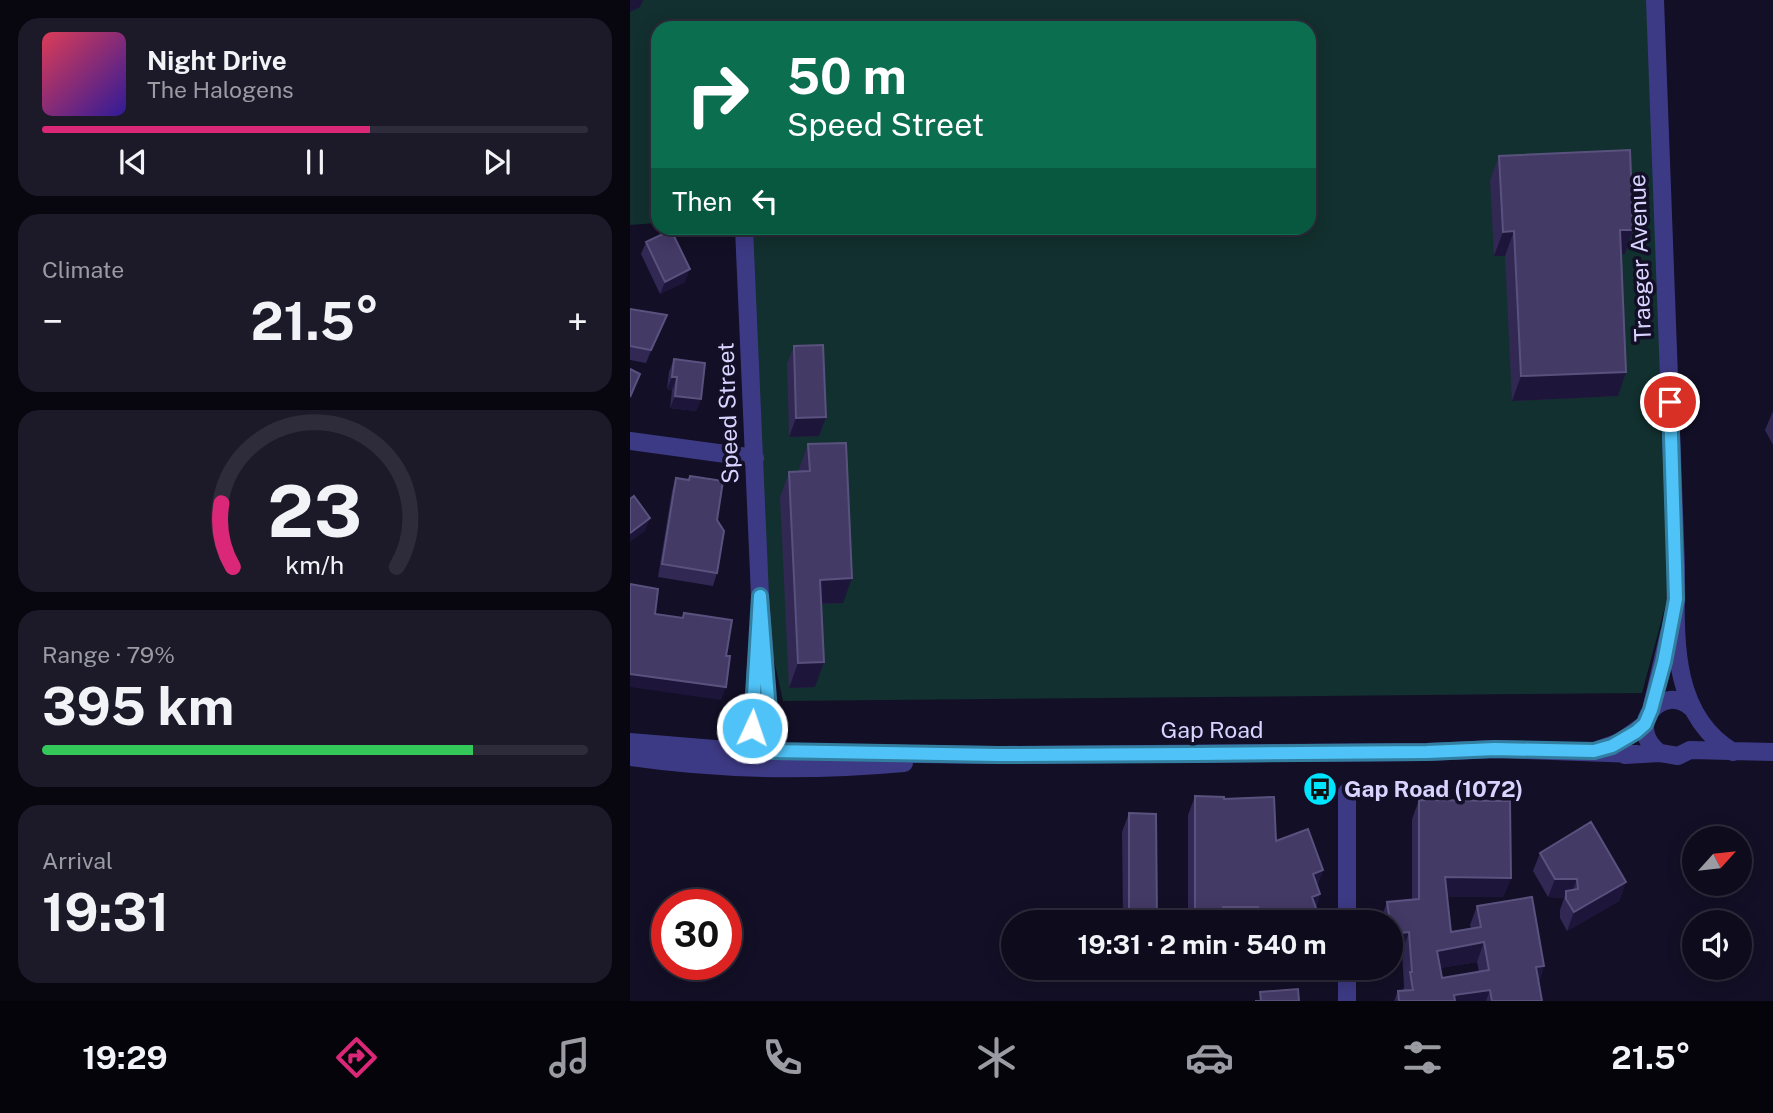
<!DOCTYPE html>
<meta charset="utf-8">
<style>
body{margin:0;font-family:"Public Sans",sans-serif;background:#1c1929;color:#f1f3f6;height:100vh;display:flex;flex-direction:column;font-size:26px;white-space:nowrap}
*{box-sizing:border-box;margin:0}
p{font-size:23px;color:#9b9ba3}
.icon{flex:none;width:38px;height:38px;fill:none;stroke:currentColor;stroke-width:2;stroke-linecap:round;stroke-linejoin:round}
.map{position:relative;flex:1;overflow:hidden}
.sheet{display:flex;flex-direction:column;gap:18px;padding:18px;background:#08060f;width:630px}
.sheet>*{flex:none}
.guide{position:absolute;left:21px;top:21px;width:665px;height:214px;border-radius:21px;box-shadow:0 4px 18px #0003,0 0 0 2px #2e2b3b;background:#0b6e4f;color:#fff;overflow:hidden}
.needle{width:46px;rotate:63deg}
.tools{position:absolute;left:1052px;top:826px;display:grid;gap:14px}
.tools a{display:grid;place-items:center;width:70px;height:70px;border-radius:50%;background:#0e0b1c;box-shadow:0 4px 18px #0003,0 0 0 2px #2e2b3b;font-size:35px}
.speed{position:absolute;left:21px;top:889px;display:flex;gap:14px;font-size:35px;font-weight:700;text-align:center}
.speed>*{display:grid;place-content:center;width:91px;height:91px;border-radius:50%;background:#0e0b1c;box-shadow:0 4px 18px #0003,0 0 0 2px #2e2b3b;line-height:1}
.speed .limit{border:10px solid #d22;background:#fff;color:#111}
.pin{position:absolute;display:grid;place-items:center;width:60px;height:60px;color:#fff;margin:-30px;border:4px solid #fff;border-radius:50%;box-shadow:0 2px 7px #0007}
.me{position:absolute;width:77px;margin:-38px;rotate:3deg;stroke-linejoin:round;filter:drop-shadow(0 0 5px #0008)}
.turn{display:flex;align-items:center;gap:24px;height:147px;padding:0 21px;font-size:32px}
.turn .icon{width:91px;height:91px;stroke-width:2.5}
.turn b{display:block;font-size:49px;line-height:60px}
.then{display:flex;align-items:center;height:66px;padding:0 21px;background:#0003;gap:14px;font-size:26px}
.big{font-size:52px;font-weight:700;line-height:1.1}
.sheet .card{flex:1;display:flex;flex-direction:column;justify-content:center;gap:10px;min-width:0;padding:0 24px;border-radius:21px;background:#1c1929}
.sheet .dial{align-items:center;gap:0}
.dial svg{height:182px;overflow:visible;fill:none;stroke:#2e2b3b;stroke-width:7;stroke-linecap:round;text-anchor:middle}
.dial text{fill:#f1f3f6;stroke:none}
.song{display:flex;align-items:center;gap:21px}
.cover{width:84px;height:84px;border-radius:10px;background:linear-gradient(135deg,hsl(350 70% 55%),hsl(250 70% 35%))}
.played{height:7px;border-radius:4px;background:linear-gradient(90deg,#db2777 60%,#2e2b3b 60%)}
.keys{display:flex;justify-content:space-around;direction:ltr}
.heat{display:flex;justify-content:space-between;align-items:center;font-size:38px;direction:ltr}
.charge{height:10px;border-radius:5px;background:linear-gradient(90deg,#34c759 79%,#2e2b3b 0)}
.trip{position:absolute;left:371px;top:910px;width:402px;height:70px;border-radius:35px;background:#0e0b1c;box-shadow:0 4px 18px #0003,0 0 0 2px #2e2b3b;font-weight:700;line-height:70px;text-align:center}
.dock{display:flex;height:112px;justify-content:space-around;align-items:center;background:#06040b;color:#9b9ba3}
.dock .icon{width:49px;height:49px}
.dock .selected{color:#db2777}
.dock b{font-size:32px;color:#f1f3f6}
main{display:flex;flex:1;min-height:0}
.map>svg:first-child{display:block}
.green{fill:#12302f}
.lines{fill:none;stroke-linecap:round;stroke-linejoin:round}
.minor{stroke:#3d3a85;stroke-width:18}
.wall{fill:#312854;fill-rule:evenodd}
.shaded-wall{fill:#1d163a}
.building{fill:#433a66;stroke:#5a527e;stroke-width:2;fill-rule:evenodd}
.route-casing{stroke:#337fa1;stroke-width:18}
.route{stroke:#4fc3f7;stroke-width:12}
.labels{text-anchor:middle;stroke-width:7;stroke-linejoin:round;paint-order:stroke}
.street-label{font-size:23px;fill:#d9d4ff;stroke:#130f26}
.poi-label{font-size:23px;font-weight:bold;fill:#d9d4ff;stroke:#130f26;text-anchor:start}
</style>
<main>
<section class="sheet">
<div class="card">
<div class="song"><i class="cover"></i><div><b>Night Drive</b><p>The Halogens</p></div></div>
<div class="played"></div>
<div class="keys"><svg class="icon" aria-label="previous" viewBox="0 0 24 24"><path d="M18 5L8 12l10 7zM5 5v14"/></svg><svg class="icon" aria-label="pause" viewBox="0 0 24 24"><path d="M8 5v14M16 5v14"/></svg><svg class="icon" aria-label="next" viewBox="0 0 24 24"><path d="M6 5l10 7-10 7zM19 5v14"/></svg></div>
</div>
<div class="card"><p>Climate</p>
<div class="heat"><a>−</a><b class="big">21.5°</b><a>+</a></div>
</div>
<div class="card dial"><svg viewBox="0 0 100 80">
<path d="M14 69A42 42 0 1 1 86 69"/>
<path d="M14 69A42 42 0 0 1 9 41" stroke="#db2777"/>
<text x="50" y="56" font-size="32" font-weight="700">23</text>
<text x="50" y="72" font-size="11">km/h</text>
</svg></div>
<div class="card"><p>Range · 79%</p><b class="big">395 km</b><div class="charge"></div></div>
<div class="card"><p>Arrival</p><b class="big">19:31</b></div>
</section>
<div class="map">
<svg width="1143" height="1001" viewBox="0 0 1143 1001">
<rect width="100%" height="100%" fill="#130f26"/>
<!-- green -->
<path class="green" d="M0,0H1025L1046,566L1012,693L153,701L130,596L112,228H679V28H28V223L0,225Z"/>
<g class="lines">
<!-- minor -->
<path class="minor" d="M1025,0L1046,566C1046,631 1038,713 1103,752
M114,228L130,596L142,767
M0,441L125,458
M1021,710L1039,633
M0,742L121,752L368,755L797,752L865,749L1006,754
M970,749L990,742L1015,724
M1030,753C993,727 1033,680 1063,709
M995,755L1030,753L1048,756L1060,750L1143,752
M0,757C89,770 184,771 274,763
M121,763L126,665
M717,922V792
M717,1001V968"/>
</g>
<!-- wall -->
<path class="wall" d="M869,156L1003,230L995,254H991L988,396L882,401L875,256H864L860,180Z
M16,242L55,282L30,294L11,254Z
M0,309L37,315L16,363L0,360Z
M164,346L189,436L159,437L157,364Z
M44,359L71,399L66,411L40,408L42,390L37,389L39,372Z
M1143,411V445L1135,430Z
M178,444L213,603L191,604L185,687L159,688L150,497L159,472H169V469Z
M60,476L87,520V573L83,586L28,577L42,491L46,478L58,480Z
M565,796L594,799L646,841L693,870L687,886L690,894L686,907L691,922H558V815Z
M789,800L881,878L873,897H817L821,932L841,928L840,925L847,906L914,966L909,981L912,1001H764L768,991H773L774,987L772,951L761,922H750V921L757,902L782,899V819ZM847,962L849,972L812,978L810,968Z
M499,813L527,922H493L492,832Z
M910,853L996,882L989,901L937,931L930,918V910L934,898L918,897L903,871Z
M493,968H589L586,975H556L554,981H522L521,974H493Z
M623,968H661L628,980Z
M664,968H688L687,971L668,978Z"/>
<!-- shaded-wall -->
<path class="shaded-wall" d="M0,0H13L10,7L0,12Z
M990,230H1003L995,254L981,255Z
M884,231L875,256H864L873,232Z
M60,269L55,282L30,294L35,282Z
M37,315L32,328L16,363L21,350Z
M996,372L988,396L882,401L891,376Z
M42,377H47L42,390L37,389Z
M45,396L71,399L66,411L40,408Z
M196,417L189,436L159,437L166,418Z
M20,518L15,531L0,542V533Z
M222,578L213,603L181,604L190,580Z
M194,662L185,687L159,688L168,663Z
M0,674L96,687L91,700L0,687Z
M693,870L686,888L683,874Z
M815,877L881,878L873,897H808Z
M925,879H947L940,898L936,891L934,898L918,897Z
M996,882L989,901L937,931L944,912Z
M690,894L683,913L682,897Z
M593,907H628L622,922H588Z
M779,932L772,951L761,952V934Z
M854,942L847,962L799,970L807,951Z
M914,966L907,985L906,967Z
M495,968H524L521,974H493Z
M527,968H589L586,975H556L554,981H522Z
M632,968H661L628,980Z
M672,968H688L687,971L668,978Z
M860,990L856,1001H822L824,995Z"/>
<!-- building -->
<path class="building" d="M1000,150L1003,230H990L996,372L891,376L884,231L873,232L869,156Z
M41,230L60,269L35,282L16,242Z
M0,309L37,315L21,350L0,346Z
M193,345L196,417L166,418L164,346Z
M44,359L75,363L71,399L45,396L47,377H42Z
M0,369L10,374L0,397Z
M216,443L222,578L190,580L194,662L168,663L159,472L180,471L178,444Z
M60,476L93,481L87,520L94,531L87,573L32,564L46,478L59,480Z
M4,496L20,518L0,533V499Z
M0,584L28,589L25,614L53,618L54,613L102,620L96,656H100L96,687L0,674Z
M565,796L594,797V799L644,797L646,841L678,829L693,870L683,874L690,894L682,897L691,922H634L628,907H593V922H565Z
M789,800L880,801L881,878L815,877L821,932L851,927L847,906L902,897L914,966L906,967L912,1001H862L860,990L824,995L825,1001H769L768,991L783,990L780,972H782L779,932L761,934V922H760L757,902L789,899ZM854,942L859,970L812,978L807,951Z
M499,813L526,814L527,922H499Z
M961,822L996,882L944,912L936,899V891L948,889L947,879H925L910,853Z
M668,989L669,1001H625H631L630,992Z"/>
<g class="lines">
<!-- route casing -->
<g class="route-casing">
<path id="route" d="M122,728L130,596L142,751L368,755L565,754L797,752L865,749L964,751L982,746L1006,732L1015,724L1021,710L1034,662L1046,599L1040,402"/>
</g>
<!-- route -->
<use href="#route" class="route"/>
</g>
<!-- icons -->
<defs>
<g id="bus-disc" transform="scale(1.75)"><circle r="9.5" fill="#00e5ff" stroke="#130f26"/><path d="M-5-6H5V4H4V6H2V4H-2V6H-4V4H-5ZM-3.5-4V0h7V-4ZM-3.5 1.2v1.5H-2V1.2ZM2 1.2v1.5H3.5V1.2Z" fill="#111"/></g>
</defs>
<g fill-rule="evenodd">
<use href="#bus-disc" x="690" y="789"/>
</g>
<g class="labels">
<!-- street labels -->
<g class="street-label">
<text transform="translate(1010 258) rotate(-92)" y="8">Traeger Avenue</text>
<text transform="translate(98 413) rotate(-92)" y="8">Speed Street</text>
<text x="582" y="738">Gap Road</text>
</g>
<!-- poi labels -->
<g class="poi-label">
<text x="714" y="797">Gap Road (1072)</text>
</g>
</g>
</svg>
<div class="tools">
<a><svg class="needle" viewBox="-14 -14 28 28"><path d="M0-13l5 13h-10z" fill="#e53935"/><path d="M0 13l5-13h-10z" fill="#9b9ba3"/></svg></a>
<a><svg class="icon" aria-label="sound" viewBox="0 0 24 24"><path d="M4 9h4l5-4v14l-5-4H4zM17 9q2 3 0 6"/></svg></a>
</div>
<div class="speed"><div class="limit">30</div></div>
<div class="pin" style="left:1040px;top:402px;background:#d93025"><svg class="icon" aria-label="arrive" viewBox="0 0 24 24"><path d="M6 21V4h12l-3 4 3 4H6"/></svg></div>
<svg class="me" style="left:122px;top:728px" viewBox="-20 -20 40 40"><circle r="17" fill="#4fc3f7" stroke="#fff" stroke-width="3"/><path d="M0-11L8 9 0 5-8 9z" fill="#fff"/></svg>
<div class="trip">19:31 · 2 min · 540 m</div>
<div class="guide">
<div class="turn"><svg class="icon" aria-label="right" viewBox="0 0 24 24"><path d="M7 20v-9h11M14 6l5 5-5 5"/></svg><div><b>50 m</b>Speed Street</div></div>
<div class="then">Then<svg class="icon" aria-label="left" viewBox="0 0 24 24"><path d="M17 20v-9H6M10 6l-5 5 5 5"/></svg></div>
</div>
</div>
</main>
<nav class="dock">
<b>19:29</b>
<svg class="icon selected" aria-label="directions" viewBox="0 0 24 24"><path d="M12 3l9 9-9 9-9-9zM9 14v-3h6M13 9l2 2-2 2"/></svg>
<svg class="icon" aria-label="music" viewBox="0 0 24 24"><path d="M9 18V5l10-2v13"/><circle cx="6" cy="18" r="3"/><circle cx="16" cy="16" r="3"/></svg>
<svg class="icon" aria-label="phone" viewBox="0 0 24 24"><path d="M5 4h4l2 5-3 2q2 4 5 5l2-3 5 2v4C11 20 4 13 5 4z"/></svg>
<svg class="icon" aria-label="climate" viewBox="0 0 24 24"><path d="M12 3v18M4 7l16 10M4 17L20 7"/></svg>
<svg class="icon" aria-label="car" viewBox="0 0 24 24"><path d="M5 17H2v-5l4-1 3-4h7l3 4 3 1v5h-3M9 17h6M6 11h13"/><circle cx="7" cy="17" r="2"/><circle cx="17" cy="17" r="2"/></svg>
<svg class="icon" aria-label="filters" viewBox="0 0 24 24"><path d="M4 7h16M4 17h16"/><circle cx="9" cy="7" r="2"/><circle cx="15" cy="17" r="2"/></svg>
<b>21.5°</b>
</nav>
